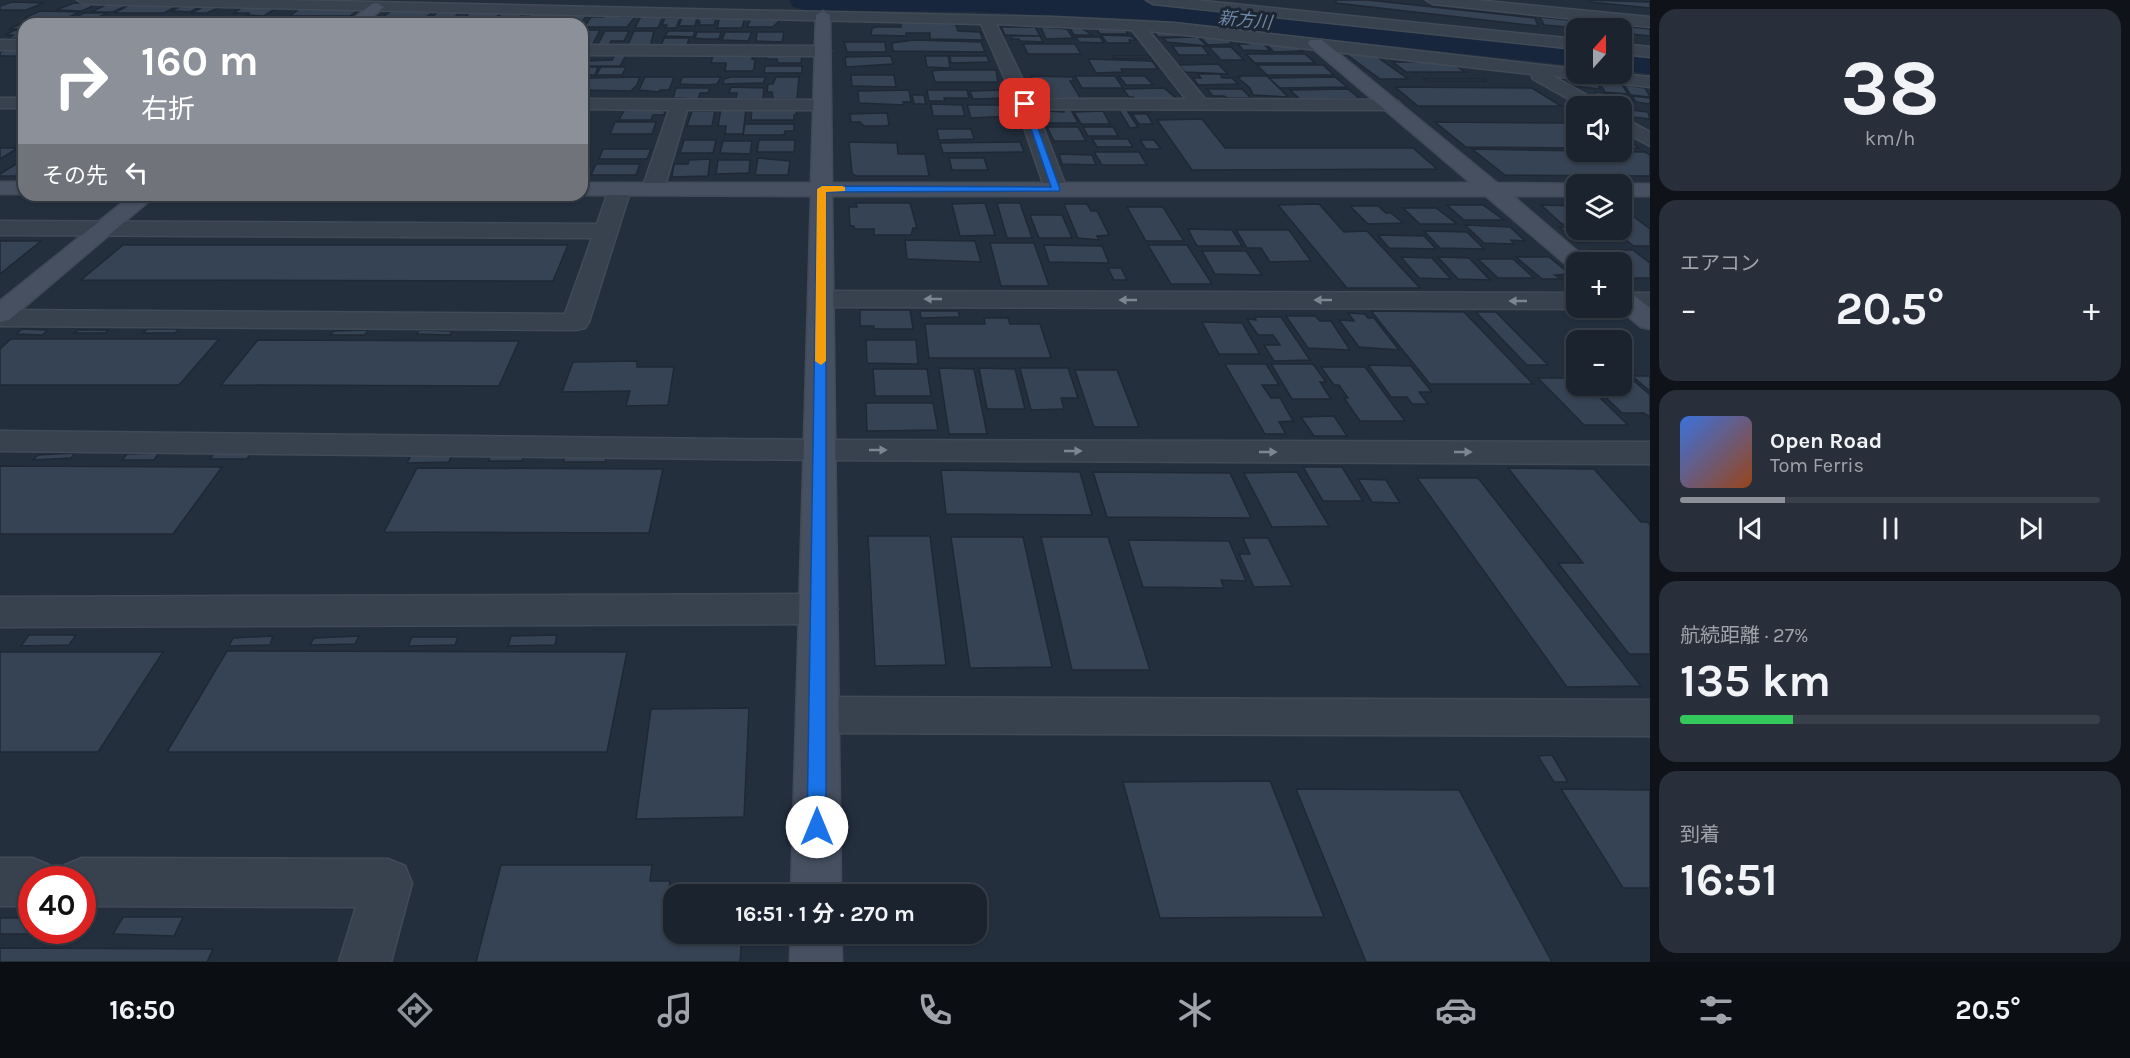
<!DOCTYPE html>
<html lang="ja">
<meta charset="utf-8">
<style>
body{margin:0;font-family:Karla,"Noto Sans JP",sans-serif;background:#282f3a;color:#f1f3f6;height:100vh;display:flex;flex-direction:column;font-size:22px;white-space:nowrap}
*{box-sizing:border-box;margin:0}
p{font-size:20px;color:#a0a4aa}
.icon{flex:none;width:33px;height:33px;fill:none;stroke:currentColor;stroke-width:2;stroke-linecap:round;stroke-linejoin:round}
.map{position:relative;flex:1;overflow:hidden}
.details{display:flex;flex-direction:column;gap:9px;padding:9px;background:#0f1319;width:480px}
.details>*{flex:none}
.top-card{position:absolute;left:18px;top:18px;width:570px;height:183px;border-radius:18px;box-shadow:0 2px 4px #0004,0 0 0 2px #39404a;background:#8c9099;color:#fff;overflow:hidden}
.needle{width:39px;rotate:21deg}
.tools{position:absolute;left:1566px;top:18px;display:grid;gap:12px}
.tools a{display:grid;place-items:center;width:66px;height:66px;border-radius:12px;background:#1b232e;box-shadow:0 2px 4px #0004,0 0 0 2px #39404a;font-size:30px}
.speed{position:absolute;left:18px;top:866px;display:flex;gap:12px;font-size:30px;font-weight:700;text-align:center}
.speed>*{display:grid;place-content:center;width:78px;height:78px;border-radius:50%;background:#1b232e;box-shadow:0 2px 4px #0004,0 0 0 2px #39404a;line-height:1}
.speed .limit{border:9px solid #d22;background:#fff;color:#111}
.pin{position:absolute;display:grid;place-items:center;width:51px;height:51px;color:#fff;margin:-26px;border-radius:12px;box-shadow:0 3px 9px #0006}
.me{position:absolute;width:66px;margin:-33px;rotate:0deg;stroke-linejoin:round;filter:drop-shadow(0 0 4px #0008)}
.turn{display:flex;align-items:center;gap:21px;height:126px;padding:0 24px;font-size:27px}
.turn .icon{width:78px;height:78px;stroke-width:2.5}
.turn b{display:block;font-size:42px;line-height:51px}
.then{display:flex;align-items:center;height:57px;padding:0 24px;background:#0003;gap:12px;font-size:22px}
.big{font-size:45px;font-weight:700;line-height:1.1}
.details .card{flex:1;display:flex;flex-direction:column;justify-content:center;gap:9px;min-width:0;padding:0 21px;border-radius:18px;background:#282f3a}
.details .dial{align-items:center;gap:0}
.dial b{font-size:78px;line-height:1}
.song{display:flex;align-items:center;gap:18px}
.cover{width:72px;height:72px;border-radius:9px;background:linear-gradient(135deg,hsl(220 70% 55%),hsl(20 70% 35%))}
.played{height:6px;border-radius:3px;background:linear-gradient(90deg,#8c9099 25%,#39404a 25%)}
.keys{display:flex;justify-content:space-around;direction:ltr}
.heat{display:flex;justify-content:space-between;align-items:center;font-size:33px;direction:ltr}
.charge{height:9px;border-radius:4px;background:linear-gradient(90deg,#34c759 27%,#39404a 0)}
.trip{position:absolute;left:663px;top:884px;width:324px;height:60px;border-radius:18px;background:#1b232e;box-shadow:0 2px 4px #0004,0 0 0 2px #39404a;font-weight:700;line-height:60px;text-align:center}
.tabs{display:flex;height:96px;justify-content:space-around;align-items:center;background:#0b0e12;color:#a0a4aa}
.tabs .icon{width:42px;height:42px}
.tabs .selected{color:#8c9099}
.tabs b{font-size:27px;color:#f1f3f6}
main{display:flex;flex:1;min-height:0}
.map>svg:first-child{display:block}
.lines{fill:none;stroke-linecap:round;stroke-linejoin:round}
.stream{fill:#17263c;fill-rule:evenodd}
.river{fill:#17263c;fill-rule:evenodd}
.building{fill:#364354;stroke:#1f2835;stroke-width:1.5}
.street-casing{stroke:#414a57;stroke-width:3}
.secondary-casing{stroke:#414a57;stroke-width:3}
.street{fill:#38414e;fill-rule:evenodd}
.secondary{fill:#465061;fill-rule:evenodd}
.oneway{fill:#7c8592}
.route{fill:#1a73e8;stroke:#114b97;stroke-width:1.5}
.slow{fill:#f59e0b}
.labels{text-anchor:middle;stroke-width:6;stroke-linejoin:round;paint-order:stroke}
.far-water-label{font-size:18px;font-style:italic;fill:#6d86a8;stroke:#1d2633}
</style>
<main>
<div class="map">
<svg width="1650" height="962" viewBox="0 0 1650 962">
<rect width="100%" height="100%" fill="#242f3e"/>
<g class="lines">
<!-- stream -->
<path class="stream" d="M923,0L935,2L932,4Z"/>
<!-- river -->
<path class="river" d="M789,0H1153L1576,44V66L1143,19L973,12L805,10L793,7Z
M1622,48L1650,50V74L1622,70Z"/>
</g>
<!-- building -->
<path class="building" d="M1336,0H1368L1535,18L1538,26L1336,3Z
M1588,0L1650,2V8L1590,2Z
M12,2L44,3L26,10H0V6Z
M74,3H93L89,5H95L82,11L56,10Z
M110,3L130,4L113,12H91Z
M133,3L181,4L164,13H114Z
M184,5H203L190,12L170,11Z
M207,5L220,7L207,13H191Z
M243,7H278L264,16L246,15L250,13H234Z
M302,7L358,10L350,16H290Z
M393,10L435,11L423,19L381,18Z
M463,10L452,19L431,18L439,11Z
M40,11L80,12L64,19L24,18Z
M470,12H501L495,19H464Z
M532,12H558L550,20H526Z
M84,13H108L94,19L70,20Z
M501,14H522L513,24H492Z
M566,14H589L581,22H561Z
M605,14L622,16L621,17H635L627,27H584L591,17H603Z
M644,16H663L658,28H635L640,18Z
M720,16H745L742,28H717Z
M682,17L697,18L695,26H679Z
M752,17L782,18L773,27H747Z
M1540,17L1650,29V36L1622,33V28H1578L1544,25Z
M665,18H680L676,28H665L667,25H662Z
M700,18L716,19L714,25H699L700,22H697Z
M284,19L342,20L346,19L340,24H278Z
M901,20L955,22L958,31L980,32L983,40L930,39V33H906V36L871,35L872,28L877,27H901Z
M26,21H32L30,22H57L52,24H24V28L8,30Z
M381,21H417L414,24H377Z
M421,21L434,22H472L470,24H418Z
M1069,26L1080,27L1092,35H1074Z
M1001,27H1035L1040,36L1005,35Z
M1041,27L1067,29L1073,38L1046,39Z
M1095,27L1124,28L1128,34H1100Z
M15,30L24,31V38L6,39L14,35H5Z
M582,30H600L592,46L582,47Z
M605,31H629L624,41H611L609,46H597Z
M634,31H654L650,47H627Z
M668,31H695L693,37L665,36Z
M697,32H721L719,39H703L695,38Z
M725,32H752L748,41L722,40Z
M757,32H784L782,42L756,41Z
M1154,32H1193L1198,37H1158Z
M1101,35L1130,36L1138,40H1129L1130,43H1107Z
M1201,35H1224L1232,44L1208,45L1201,38H1204Z
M1011,36H1040L1043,42L1020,41L1019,39H1012Z
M1076,37H1100L1104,43L1079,42Z
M1198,37L1207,46L1167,42L1163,38Z
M664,38H689L687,46H661Z
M914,40L981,42L985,52L893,51L892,43Z
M844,42H885L886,52H847Z
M1245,42H1262L1270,51L1243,50L1238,44H1248Z
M1023,44H1075L1081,54H1028Z
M1267,45H1294L1302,51L1274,52Z
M1172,46H1202L1209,55H1179Z
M1209,47H1231L1244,60H1221Z
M9,48H24V54L19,56H0V52Z
M1246,54H1305L1315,63H1255Z
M1346,54H1373L1408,79H1380Z
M615,55H626L620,66H583L586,61L612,60Z
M713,55H753L752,59H755L754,69L752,71H725L726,63H711Z
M767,55H802L801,63H778L777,59H766Z
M891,56L893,64L846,67L845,57Z
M925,56H948L950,68L927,67Z
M950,56H987L989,62L951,63Z
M1113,56H1149L1151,58H1114Z
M1088,59L1152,61L1158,69H1121L1123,72L1096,73Z
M1393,62H1450L1465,72H1406Z
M1218,64L1228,74L1185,72L1178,65Z
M1257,65H1323L1334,75H1267Z
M765,66H802V73H764Z
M582,67H598L595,75H582Z
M601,67H626L622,75H596Z
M940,70H996L998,82H935L932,71Z
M1198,74H1220L1222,78H1232L1238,84L1198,85L1193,78H1201Z
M851,75H894L896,87L852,86Z
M1031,76L1072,77L1074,81H1070L1081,99L1042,98Z
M1075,76H1115L1123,88H1082Z
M1119,76H1145L1153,85H1126Z
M1239,76H1267L1288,97L1253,95L1250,88L1237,77H1240Z
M1566,76L1595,80L1600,89L1573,86L1571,82L1564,81L1563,79H1568Z
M640,77L637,85L631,91L583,90L589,78Z
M645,77H674L669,90H660L659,92L639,90Z
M682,77H721L717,84L706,85L680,84Z
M731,77H766L763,83L723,84L724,79Z
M776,77H799L797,99H773L772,92H767L768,84H773Z
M1335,77L1347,87L1280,88L1269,78Z
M1423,79H1483L1487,81H1427Z
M1598,81L1622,85L1628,94L1605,92Z
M1624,85L1645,88L1650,97L1631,95Z
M731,87L764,88L763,99H736L737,93H729Z
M1395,87L1532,88L1561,106H1418Z
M676,88H710L708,93H700L698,99L673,98Z
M1164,88L1178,100H1136L1133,97H1129L1123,89Z
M1207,89H1242L1251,98H1227L1224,96H1213Z
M1348,89L1360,99H1300L1290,90Z
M909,90L911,102H903L904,105L859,103L858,91Z
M927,90H967L969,98H944L945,101H929Z
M1002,90L1005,98L973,99L970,91Z
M1595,92L1630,96L1633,101L1597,97Z
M912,95H924L926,104H914Z
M1632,96L1650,98V104L1636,102Z
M931,104L962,105L965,116H933Z
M967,105H1007L1012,116L971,118Z
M625,109H649L665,111L664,115H653L651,120H619Z
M721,109H746L743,134H725L726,126H718Z
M752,109L797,110L796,115H794V120H751Z
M1622,109L1648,112L1650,119L1625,116Z
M1063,110H1071L1078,123H1046L1043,114H1046L1045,111L1064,112Z
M1119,110H1149L1150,112H1128L1138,127L1130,128Z
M692,111H715L712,126H687Z
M1103,111L1110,124H1081L1074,112Z
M887,113L889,125L885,126H864L860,122H851L850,114Z
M1132,114H1147L1153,124H1139Z
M1202,119L1225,148H1413L1437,169L1192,170L1157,120Z
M615,122H656L652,134H610Z
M1435,122L1576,123V148L1466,147Z
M745,124H794V131H785L784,135H743Z
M1047,127H1078L1086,141H1054Z
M1083,127H1113L1118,136H1088Z
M937,129H971L974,139L939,140Z
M1622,136L1639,148H1622Z
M1092,139H1128L1133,147H1097Z
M684,140H716L713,153H680Z
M759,140H795L794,152H757Z
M1140,140H1154L1161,149H1146Z
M723,141H752L750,154L720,153Z
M849,142L897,143L898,154H925L929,176H856L852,173Z
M1020,142L1024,152L943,153L940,143Z
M0,148H18L0,159Z
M603,149H651L647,159H599Z
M1472,149L1645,152L1650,155V176L1505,175Z
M1094,152H1139L1147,165H1102Z
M1059,154L1092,155L1096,165L1062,164Z
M758,158L790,161L788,175H755Z
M949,158H984L988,170H952Z
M24,159V176H0V174Z
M710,159L708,176L672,177L674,164H688L689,160Z
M718,160H750L749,173L716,174Z
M596,164H640L636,175H591Z
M856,203H910L917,228H913L911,235H874V229H854V226H850L849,207H857Z
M985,203L995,235L960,236L952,204Z
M997,203H1020L1032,238H1007Z
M1064,204H1087L1091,211H1097L1109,235L1097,236L1099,240L1078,238Z
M1319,204L1344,232L1367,231L1420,288H1347L1278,205Z
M1447,205H1483L1504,220H1464Z
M1541,205L1576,206V224H1562Z
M1350,206H1378L1386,213H1391L1403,223L1368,224Z
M1127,207H1163L1184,241H1146Z
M1403,208H1436L1457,224H1420Z
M1622,214H1630L1650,229V246H1634L1612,230H1622Z
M1030,215H1062L1072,238H1039Z
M1465,225L1510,227L1525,241L1511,240L1514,244L1484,243Z
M1559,227L1603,230L1617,240L1578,242Z
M1188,229L1232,230L1242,246H1197Z
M1236,230H1289L1311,261L1270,262L1261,248H1247Z
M1424,231L1467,232L1484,249L1440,248Z
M1378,235L1424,236L1436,249L1389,248Z
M905,240L975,241L981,262L907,259Z
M0,241H41L0,274Z
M990,243H1034L1049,286H1001Z
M123,245H568L553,281L81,280Z
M1044,245L1102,246L1109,263L1049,262Z
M1148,245H1187L1212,284H1171Z
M1590,250H1633L1650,263V278H1625L1622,275V262H1606Z
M1202,251H1246L1262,275L1215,274Z
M1401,257L1432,258L1451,279L1419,278Z
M1438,257L1469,258L1490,280L1458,279Z
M1516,257H1549L1570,274L1555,275L1561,279H1542Z
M1478,259H1513L1534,278H1498Z
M1108,268H1121L1127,280H1114Z
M860,310H910L913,329H874V326H860Z
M920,311H958L960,317L921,318Z
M1371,311L1464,312L1533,384H1430Z
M1476,312H1496L1548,365H1527Z
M1348,313L1365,314L1368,318H1374L1399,350L1359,347L1339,320L1354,321Z
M1286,316H1315L1320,321H1331L1350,350L1308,348Z
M1255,317H1281L1310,360L1274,361L1264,345H1280L1273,335H1258L1247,319L1256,320Z
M984,318H1008L1010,324H1040L1051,358H929L925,324H985Z
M1202,322L1242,323L1260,354H1219Z
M22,329L48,330L42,335L16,334Z
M147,329H179L175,333H143Z
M78,330H109L105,333H74Z
M368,330L365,335H330L334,331Z
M419,330L452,331L450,335L417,334Z
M11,339H219L179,385H0V349Z
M258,340L519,341L499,386L221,385Z
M866,340H916L918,364L867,363Z
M637,361V367H674L668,405L626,406L630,391L562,392L573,362Z
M1225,364H1266L1279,385H1262L1271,398H1280L1293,421L1279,422L1286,434H1265Z
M1271,364H1313L1326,382H1320L1331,399H1292Z
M1368,365L1411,366L1432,392H1419L1428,404H1412L1407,397H1391Z
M1321,367H1365L1405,421H1360L1344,398H1348L1339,385H1334Z
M939,368L974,369L987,434H949Z
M979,368L1015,369L1025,409H987Z
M1020,368H1068L1078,398H1061L1064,409L1031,410Z
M873,369H927L931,396H875Z
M1075,370H1117L1139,427H1094Z
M1632,376H1650V391Z
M1538,378H1576V386H1588L1628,425H1584Z
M1622,381H1634L1650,395V417L1644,413H1622L1594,386H1622Z
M866,403H933L938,430L867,431Z
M1334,416L1347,436H1314L1301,417Z
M75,453L71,458L33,460L38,455Z
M159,453L154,460H122L127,454Z
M214,453H251L247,459H210Z
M452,454L449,462L407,463L411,455Z
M524,454L522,461H489L490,455Z
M566,455L607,456L605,462H563Z
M0,466L222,467L173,534H0Z
M1303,467H1342L1363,501H1323Z
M417,468L663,469L649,533L384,532Z
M1508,468L1594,469L1641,522H1647L1650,525V654H1629L1558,563H1583Z
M941,470L1080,472L1092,515L946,514Z
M1093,472L1230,473L1251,518L1107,517Z
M1297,472L1329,526L1272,527L1244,473Z
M1417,478H1478L1641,686L1567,687Z
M1358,479L1386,480L1400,503L1372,502Z
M868,536H930L946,665L875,666Z
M951,537H1023L1052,667L970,668Z
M1041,537H1108L1150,670H1072Z
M1243,538H1268L1292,586L1254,587L1239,554H1250Z
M1128,540L1229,541L1246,581L1221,580L1224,588L1143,587Z
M29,635H76L69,645L21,646Z
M557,635L555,645L508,646L511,636Z
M273,636L270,645L229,646L233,638Z
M359,636L355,644L310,645L314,638Z
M412,637H458L455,645L408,646Z
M227,651L627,652L607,752H167Z
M0,652H163L98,752H0Z
M749,708L744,817L636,819L651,709Z
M1552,755L1568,782H1554L1538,756Z
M1270,781L1324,917L1160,918L1123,782Z
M1296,789L1459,790L1552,962H1366Z
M1561,789L1650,790V888H1623Z
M501,865H652L650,881H670L666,909H674V933H742L740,962H476Z
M123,917H183L174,936L113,934Z
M0,918H32V930H36L34,934H0Z
M0,948L213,949L207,962H0Z"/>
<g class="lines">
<!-- street casing -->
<g class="street-casing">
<path id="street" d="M77,0H282L1052,17L1175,23L1576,69V74H1621L1650,77V87L1553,76L1599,102L1602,106H1581L1533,79L1531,74L1149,31L1205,99L1392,100L1398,101L1401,105L1398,109L1392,110L1036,109L1067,189L1064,194L1056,195L1048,194L1045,189L1016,104L981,24L84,4ZM996,24L1132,30L1186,99H1032Z
M1146,0H1194L1576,39V49L1153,4Z
M1426,0H1475L1650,17V27L1433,4Z
M0,40H24V50H0Z
M1622,44L1650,47V57L1622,54Z
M582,45L823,46L831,51L823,56L582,55Z
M0,98H24V108H0Z
M582,99L822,100L828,101L831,105L828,109L822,110H687L664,189L661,194L653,195L645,194L642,189L669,110L582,109Z
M1622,117L1650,132V146L1622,131Z
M620,183L628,184L631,189L589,322L585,328L576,330L0,326V310L565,314L592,238L0,235V221L597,224L609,189L612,184Z
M821,291L1576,293V308H1581L1576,309L821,307L812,304L808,299L812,294Z
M1622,293H1650V309L1617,308H1622Z
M0,431L820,440L1650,442V464L820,460L0,451Z
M819,594L832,598L838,609L832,620L819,624L0,627V597Z
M818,697L1650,700V736L818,733L803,728L797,715L803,702Z
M0,858H32L49,865L55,879H32V906H0Z
M82,858L388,859L405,866L412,883L391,962H339L356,907L82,906V879H59L65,865Z"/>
</g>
<!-- secondary casing -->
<g class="secondary-casing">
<path id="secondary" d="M377,3L384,7L364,24H347L372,4Z
M823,11L830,15L832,183H1471L1310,46L1308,43L1310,40H1322L1497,183L1580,184H1576V196H1513L1590,262H1576V269L1569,267L1486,196H832L841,894H791L811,196L580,195H582V183H811L816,15Z
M0,182H24V194H0Z
M1618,184H1650V196H1622V184Z
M132,195H156L9,320L0,322V301Z
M1622,290L1631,293L1650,308V329L1641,327L1618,308H1622Z
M791,933H841L842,962H790Z"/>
</g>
<!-- street -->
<use href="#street" class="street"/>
<!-- secondary -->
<use href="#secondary" class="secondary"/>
</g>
<!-- one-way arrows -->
<defs><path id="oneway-solid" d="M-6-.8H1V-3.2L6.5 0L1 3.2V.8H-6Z" transform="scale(1.5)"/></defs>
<g class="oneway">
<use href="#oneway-solid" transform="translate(933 299) rotate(-180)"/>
<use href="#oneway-solid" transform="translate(1128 300) rotate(-180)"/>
<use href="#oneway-solid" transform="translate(1323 300) rotate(-180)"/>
<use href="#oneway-solid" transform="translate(1518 301) rotate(-180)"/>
<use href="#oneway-solid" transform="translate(878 450)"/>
<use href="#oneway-solid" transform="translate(1073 451)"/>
<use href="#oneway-solid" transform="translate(1268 452)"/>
<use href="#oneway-solid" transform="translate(1463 452)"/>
</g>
<!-- route -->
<path class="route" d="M1022,102L1029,104L1060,189L1059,191L826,192V827L823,834L817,836L810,834L807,827L817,189L822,186L1051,187Z"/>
<!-- slow -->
<path class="slow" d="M842,186L845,187V191L826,192V361L821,365L815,361L817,189L822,186Z"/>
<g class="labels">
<!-- far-water labels -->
<g class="far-water-label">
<text transform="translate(1245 20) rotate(6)" y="6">新方川</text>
</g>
</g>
</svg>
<div class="tools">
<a><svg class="needle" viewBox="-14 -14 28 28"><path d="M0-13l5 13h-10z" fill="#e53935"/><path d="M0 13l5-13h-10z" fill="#a0a4aa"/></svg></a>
<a><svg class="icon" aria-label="sound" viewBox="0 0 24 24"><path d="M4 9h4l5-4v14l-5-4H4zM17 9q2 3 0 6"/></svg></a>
<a><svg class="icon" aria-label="layers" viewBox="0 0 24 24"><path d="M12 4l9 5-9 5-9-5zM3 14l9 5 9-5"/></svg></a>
<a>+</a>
<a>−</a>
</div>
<div class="speed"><div class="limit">40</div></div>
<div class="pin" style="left:1025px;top:104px;background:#d93025"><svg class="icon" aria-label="arrive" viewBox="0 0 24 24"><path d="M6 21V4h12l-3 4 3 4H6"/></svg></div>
<svg class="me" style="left:817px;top:827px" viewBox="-20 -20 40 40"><circle r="19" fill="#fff"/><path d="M0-13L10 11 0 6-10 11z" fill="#1a73e8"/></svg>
<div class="trip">16:51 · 1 分 · 270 m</div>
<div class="top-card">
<div class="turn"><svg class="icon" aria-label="right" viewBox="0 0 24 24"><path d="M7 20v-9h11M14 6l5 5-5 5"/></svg><div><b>160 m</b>右折</div></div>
<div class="then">その先<svg class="icon" aria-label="left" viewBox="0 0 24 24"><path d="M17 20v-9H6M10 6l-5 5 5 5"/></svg></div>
</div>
</div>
<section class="details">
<div class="card dial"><b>38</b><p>km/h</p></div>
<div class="card"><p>エアコン</p>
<div class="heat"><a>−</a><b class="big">20.5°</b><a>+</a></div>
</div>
<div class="card">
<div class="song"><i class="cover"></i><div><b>Open Road</b><p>Tom Ferris</p></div></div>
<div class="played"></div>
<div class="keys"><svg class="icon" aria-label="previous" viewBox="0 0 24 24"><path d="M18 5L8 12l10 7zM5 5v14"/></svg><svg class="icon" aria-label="pause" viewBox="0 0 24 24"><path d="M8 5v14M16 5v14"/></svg><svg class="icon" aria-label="next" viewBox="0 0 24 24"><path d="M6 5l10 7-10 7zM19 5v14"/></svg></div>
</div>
<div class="card"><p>航続距離 · 27%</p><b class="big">135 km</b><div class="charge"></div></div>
<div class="card"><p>到着</p><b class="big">16:51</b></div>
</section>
</main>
<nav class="tabs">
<b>16:50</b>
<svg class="icon selected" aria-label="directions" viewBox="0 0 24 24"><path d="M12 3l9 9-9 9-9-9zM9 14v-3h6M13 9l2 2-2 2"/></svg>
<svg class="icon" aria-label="music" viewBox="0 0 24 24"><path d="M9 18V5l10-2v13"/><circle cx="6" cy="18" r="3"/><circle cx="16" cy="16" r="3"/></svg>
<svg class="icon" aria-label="phone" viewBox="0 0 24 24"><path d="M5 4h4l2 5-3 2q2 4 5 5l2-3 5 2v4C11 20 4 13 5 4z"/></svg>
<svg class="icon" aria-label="climate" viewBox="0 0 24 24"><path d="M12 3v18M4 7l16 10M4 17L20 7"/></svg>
<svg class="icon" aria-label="car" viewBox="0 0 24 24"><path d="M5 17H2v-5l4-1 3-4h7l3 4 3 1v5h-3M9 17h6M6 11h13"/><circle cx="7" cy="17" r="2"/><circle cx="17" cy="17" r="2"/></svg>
<svg class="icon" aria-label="filters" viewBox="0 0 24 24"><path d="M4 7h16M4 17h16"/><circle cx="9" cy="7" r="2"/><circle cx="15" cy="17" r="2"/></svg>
<b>20.5°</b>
</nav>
